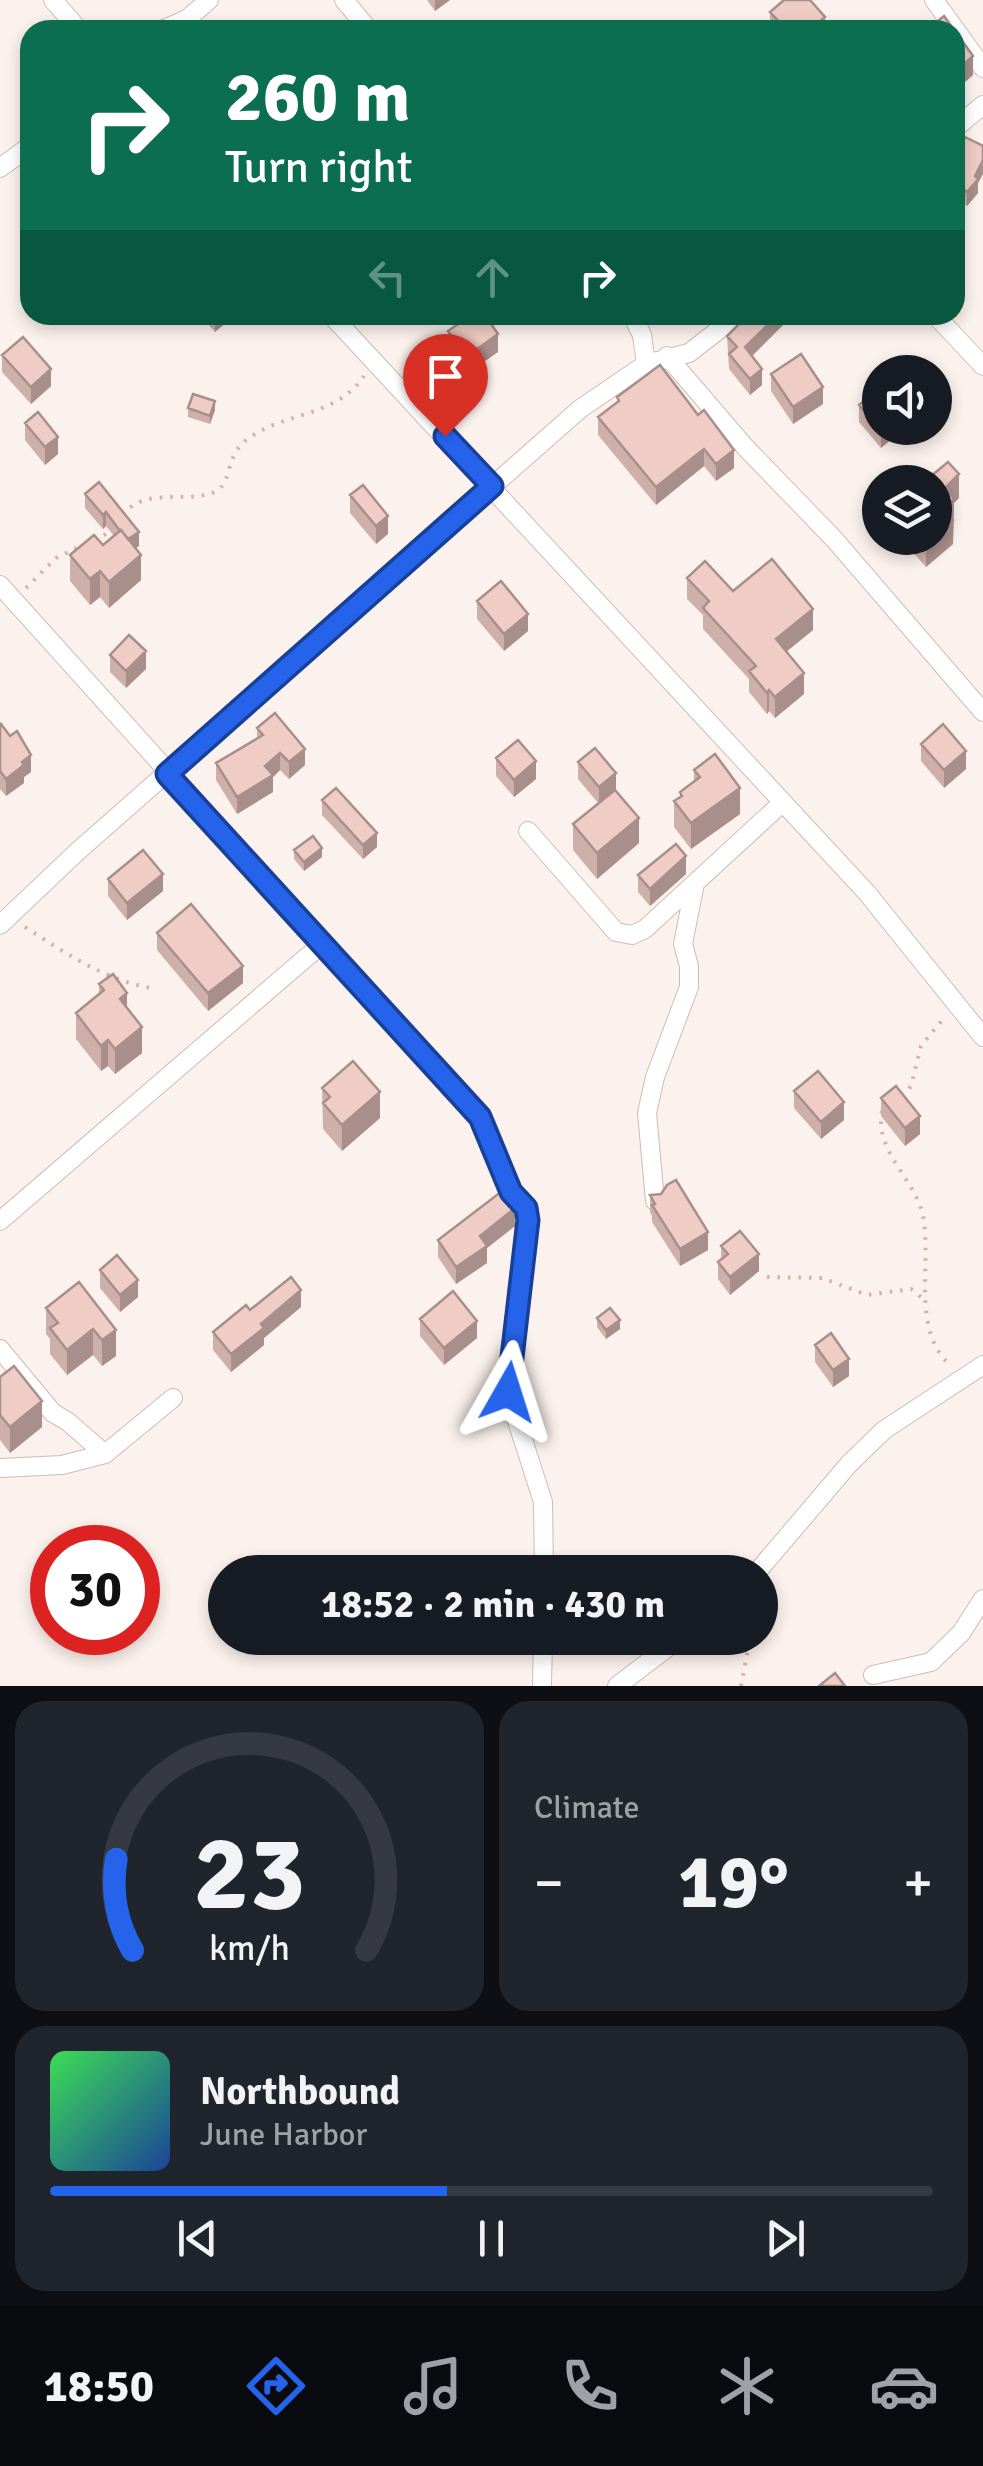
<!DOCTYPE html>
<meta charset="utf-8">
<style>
body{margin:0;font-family:Signika,sans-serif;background:#20242c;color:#f1f3f6;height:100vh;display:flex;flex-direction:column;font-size:38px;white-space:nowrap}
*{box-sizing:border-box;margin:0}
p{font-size:32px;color:#9ea1a6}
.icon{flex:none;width:55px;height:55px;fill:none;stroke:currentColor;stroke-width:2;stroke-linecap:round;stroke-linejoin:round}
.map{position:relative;height:1686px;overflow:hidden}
.side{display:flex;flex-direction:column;gap:15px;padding:15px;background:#0d0f14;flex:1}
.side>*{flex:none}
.banner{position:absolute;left:20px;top:20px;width:945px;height:305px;border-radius:30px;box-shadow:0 5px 15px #0003;background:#0b6e4f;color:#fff;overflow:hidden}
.buttons{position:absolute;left:862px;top:355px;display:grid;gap:20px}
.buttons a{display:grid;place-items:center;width:90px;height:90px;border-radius:50%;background:#171b24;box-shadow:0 5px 15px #0003;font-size:50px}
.speed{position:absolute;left:30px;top:1525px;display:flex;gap:20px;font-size:50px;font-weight:700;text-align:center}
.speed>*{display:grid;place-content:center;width:130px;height:130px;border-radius:50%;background:#171b24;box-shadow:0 5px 15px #0003;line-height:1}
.speed .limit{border:15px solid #d22;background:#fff;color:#111}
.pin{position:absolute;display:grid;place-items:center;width:85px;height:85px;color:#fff;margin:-102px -42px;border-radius:50% 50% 50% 0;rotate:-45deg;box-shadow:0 0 10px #0007}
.pin .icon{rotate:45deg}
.me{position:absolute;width:110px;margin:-55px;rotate:6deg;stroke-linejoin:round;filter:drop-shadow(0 0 8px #0008)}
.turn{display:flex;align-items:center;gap:35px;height:210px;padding:0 40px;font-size:45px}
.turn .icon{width:130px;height:130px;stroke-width:2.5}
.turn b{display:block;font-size:70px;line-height:85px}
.lanes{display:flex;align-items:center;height:95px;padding:0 40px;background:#0003;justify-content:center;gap:50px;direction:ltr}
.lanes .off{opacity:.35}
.big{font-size:75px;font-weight:700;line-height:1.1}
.side .card{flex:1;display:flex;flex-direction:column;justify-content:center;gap:15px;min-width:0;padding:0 35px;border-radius:30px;background:#20242c}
.side .dial{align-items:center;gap:0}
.dial svg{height:260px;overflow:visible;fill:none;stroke:#363941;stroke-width:7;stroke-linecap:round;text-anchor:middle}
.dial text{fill:#f1f3f6;stroke:none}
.song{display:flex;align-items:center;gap:30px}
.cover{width:120px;height:120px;border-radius:15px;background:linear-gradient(135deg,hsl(130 70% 55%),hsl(220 70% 35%))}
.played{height:10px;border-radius:5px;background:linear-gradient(90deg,#2563eb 45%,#363941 45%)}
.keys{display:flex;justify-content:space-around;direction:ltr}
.heat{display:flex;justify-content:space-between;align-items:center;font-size:55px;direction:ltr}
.side .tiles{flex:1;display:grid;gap:15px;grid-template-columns:1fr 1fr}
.card:last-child{grid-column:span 2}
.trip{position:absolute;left:208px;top:1555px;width:570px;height:100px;border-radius:50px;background:#171b24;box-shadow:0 5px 15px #0003;font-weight:700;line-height:100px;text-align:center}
.dock{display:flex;height:160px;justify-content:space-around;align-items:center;background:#090b0e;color:#9ea1a6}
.dock .icon{width:70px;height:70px}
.dock .selected{color:#2563eb}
.dock b{font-size:45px;color:#f1f3f6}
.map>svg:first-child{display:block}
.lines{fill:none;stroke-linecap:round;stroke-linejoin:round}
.minor-casing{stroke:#d1bbb5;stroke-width:20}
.path{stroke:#d6afa8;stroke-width:4;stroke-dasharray:2.5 8;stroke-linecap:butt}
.minor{stroke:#fff;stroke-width:18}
.wall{fill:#ceafaa}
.shaded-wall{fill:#a88f8b}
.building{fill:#f0ccc6;stroke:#a88f8b;stroke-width:2.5}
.route-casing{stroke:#184099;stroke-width:25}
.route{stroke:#2563eb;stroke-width:18}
</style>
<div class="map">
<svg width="983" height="1686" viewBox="0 0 983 1686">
<rect width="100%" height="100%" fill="#fcf2ed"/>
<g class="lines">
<!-- minor casing -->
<g class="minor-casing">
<path id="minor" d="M53,0L79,30
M344,0L369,30
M934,0L983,68
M162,30L187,19L209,0
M955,128L983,105
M0,168L30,146
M331,315L867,893L983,1037
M632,315L642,335L646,364
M935,315L983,366
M667,356L746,448L834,539L983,712
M0,585L479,1117L511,1192L527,1208L528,1220L508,1393L543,1502L544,1572
M528,831L616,932L632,935L645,929L782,803
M0,925L78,851L580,409L646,364L689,353L738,315
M655,1201L647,1113L655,1077L689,987V966L683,944L695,883
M0,1221L322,944
M0,1349L53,1413L67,1421L105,1454
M0,1468L62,1465L105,1454L173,1398
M757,1572L849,1464L884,1430L983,1365
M873,1675L931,1662L961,1633L983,1599
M542,1686L543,1638
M617,1686L680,1638"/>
</g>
<!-- path -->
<path class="path" d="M123,515C143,488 181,502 209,494C235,487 222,461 245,441C282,411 335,419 364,376
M95,541L112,530
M26,588L56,558L85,544
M25,927C67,954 106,981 156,989
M903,1097L911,1086L921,1046L943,1019
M882,1111C874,1151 916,1180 923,1216C932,1263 911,1328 949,1364
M767,1277L822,1278L867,1295L911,1289L926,1301
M760,1614L770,1584
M741,1686L750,1638"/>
<!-- minor -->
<use href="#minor" class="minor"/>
</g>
<!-- wall -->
<path class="wall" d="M427,0H450L435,11Z
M770,12L825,30H770Z
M955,31L973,75L965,82L960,76L955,80Z
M30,64V90L26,84V67Z
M983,146V174L978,183V193L967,206L955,196V156Z
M200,315H235L215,332Z
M788,315V320L752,356L762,385L750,395L729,369L727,336Z
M448,331L498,352L466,374L448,348Z
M2,355L51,386L31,404L2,372Z
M771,374L823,404L793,424L771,391Z
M617,397L734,468L716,481L704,466L656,505L598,435V417L617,402Z
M859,405L900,428V432L881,448L859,422Z
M188,408L215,410L210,424L188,417Z
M25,423L58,454L45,465L25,440Z
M99,482L139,546L136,548L141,580L109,608L100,597L90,605L70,581V555L103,545L114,536L106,526L103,529L85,508V494Z
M935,482L959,498L954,503L953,544L926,567L900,538H935Z
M350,495L388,534L376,544L350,513Z
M687,578L813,630L786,652L804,694L775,718L769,711L767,714L749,692V679L703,629V615L687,599Z
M477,601L528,631L504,651L477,619Z
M110,655L146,669L126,688L110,672Z
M0,725L10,736L31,772L24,777V783L6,796L0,789Z
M257,728L305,765L289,779L280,770L273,777V792L237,814L216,780V763L257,738Z
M921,744L966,769L944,788L921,761Z
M496,758L536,779L514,797L496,776Z
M578,762L616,791L639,843L597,879L573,850V824L598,803L578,779Z
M694,770L740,814L691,849L674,827V801L680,798V792L694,781Z
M322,800L377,847L363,859L322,815Z
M294,850L322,857L304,871L294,859Z
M686,874L650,906L638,892V875Z
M108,879L163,891L127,920L108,896Z
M157,933L243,983L208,1011L157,950Z
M99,984L127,1009L142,1053L115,1074L108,1066L101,1071L76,1039V1013L99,994Z
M322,1088L380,1118L342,1151L323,1129Z
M794,1091L844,1120L821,1139L794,1108Z
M881,1098L920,1134L905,1146L881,1116Z
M650,1195L708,1250L680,1266L652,1222V1216L650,1212Z
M515,1196V1226L487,1248V1263L456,1284L438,1257V1240Z
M721,1246L759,1271L730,1295L718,1279V1262L721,1260Z
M100,1270L138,1297L120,1312L100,1288Z
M301,1307L264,1338V1345L231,1372L213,1350V1332L250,1310Z
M46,1308L116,1330V1356L102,1366L93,1355L67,1375L50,1354V1339L46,1334Z
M597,1318L620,1329L606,1339L597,1327Z
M420,1319L477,1338L444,1365L420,1336Z
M815,1345L849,1376L833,1387L815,1362Z
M0,1377L42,1427L10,1453L0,1440Z"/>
<!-- shaded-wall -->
<path class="shaded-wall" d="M435,0H450L435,11Z
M825,17V30H814V27Z
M973,56V75L965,82V63Z
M960,57V76L955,80V61Z
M983,160V174L978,183V193L967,206V192Z
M215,315H235L215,332Z
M778,315H788V320L745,363V347Z
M498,334V352L466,374V357Z
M51,369V386L31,404V387Z
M762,369V385L750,395V379Z
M823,387V404L793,424V407Z
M215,401V410L210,424V416Z
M885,428H900V432L881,448V430Z
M58,437V454L45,465V447Z
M704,449V466L656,505V487Z
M734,450V468L716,481V464Z
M959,474V498L954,503L953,544L926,567V543L935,538L945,488Z
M106,512V526L103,529V515Z
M388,516V534L376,544V526Z
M139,532V546L127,554V540Z
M141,555V580L109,608V582Z
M100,571V597L90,605V579Z
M813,609V630L776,660V639Z
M528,614V631L504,651V634Z
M146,651V669L126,688V671Z
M804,673V694L775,718V697Z
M769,690V711L767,714V693Z
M305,749V765L289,779V762Z
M966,751V769L944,788V770Z
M280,753V770L273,777V792L237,814V797L265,766Z
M31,755V772L24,777V783L6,796V779L22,762Z
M536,761V779L514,797V780Z
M616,773V791L599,804V787Z
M740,788V814L691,849V823Z
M639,818V843L597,879V853Z
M377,833V847L363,859V845Z
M322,848V857L304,871V862Z
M686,856V874L650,906V889Z
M163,874V891L127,920V903Z
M243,966V983L208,1011V993Z
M127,993V1018L120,999Z
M142,1027V1053L115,1074V1049Z
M108,1040V1066L101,1071V1046Z
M380,1092V1118L342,1151V1125Z
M844,1102V1120L821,1139V1122Z
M920,1116V1134L905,1146V1128Z
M515,1208V1226L487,1248V1263L456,1284V1267L480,1236Z
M708,1232V1250L680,1266V1249Z
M759,1254V1271L730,1295V1277Z
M138,1280V1297L120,1312V1295Z
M301,1290V1307L264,1338V1345L231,1372V1354L261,1324Z
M620,1320V1329L606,1339V1330Z
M477,1321V1338L444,1365V1348Z
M93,1329V1355L67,1375V1350Z
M116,1330V1356L102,1366V1340Z
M849,1359V1376L833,1387V1370Z
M42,1401V1427L10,1453V1427Z"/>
<!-- building -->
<path class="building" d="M784,0H810L825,17L814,27L817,30H787L770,12Z
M944,16L954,30H937L933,25Z
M507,22L513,30H496Z
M526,23L532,30H517Z
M955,31L973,56L965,63L960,57L955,61Z
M965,137L983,146V160L975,176L978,179L967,192L955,182V156Z
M471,315H485L498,334L466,357L448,331Z
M748,315H778L745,347L762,369L750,379L729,354L737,347L727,336Z
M23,337L51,369L31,387L2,355Z
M801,354L823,387L793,407L771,374Z
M660,365L698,415L704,410L734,450L716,464L704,449L656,487L598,417L619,401L617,397Z
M878,389L880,391V428H885L881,430L859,405Z
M193,394L215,401L210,416L188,408Z
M38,412L58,437L45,447L25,423Z
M948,462L959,474L945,488L954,499L944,508L953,520L935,536V482H924Z
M99,482L139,532L128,539L121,530L120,531L106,512L103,515L85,494Z
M363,485L388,516L376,526L350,495Z
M121,530L141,555L109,582L100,571L90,579L70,555L94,535L103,545Z
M921,538H933L926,543Z
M772,559L813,609L776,639L804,673L775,697L769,690L767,693L749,671L756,666L703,608L709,601L687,578L705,561L733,591Z
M501,581L528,614L504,634L477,601Z
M129,635L146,651L126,671L110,655Z
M275,713L305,749L289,762L280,753L265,766L273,775L237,797L216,763L263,735L257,728Z
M1,724L10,736L17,731L31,755L22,762L24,765L6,779L0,771V725Z
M943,724L966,751L944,770L921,744Z
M518,740L536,761L514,780L496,758Z
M595,748L616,773L599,787L578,762Z
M715,754L740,788L691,823L674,801L682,796L680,792L700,777L694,770Z
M336,788L377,833L363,845L322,800Z
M615,790L639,818L597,853L573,824Z
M313,836L322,848L304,862L294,850Z
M676,844L686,856L650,889L638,875Z
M143,850L163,874L127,903L108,879Z
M191,904L243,966L208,993L157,933Z
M113,974L127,993L120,999L142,1027L115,1049L108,1040L101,1046L76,1013L104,990L99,984Z
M353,1061L380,1092L342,1125L323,1103L330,1097L322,1088Z
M818,1071L844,1102L821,1122L794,1091Z
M896,1086L920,1116L905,1128L881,1098Z
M676,1180L708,1232L680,1249L652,1205L655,1204L650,1195L661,1194L667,1185Z
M506,1188L515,1196V1208L480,1236L487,1246L456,1267L438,1240Z
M740,1231L759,1254L730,1277L718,1262L728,1254L721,1246Z
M117,1255L138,1280L120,1295L100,1270Z
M291,1277L301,1290L261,1324L264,1328L231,1354L213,1332L246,1305L250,1310Z
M79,1282L116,1330L102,1340L93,1329L67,1350L50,1328L58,1323L46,1308Z
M453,1291L477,1321L444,1348L420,1319Z
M610,1308L620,1320L606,1330L597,1318Z
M831,1333L849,1359L833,1370L815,1345Z
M14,1366L42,1401L10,1427L0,1415V1377Z
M835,1673L845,1686H819Z"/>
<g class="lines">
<!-- route casing -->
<g class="route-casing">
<path id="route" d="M445,436L492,486L167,774L480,1117L511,1192L526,1208L528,1220L508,1392"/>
</g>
<!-- route -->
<use href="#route" class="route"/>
</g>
</svg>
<div class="buttons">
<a><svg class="icon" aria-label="sound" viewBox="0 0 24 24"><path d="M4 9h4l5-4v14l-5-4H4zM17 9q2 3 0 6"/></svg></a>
<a><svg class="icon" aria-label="layers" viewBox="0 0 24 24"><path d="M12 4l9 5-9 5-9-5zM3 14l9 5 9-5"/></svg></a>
</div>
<div class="speed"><div class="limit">30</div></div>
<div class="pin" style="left:445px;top:436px;background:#d93025"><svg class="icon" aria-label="arrive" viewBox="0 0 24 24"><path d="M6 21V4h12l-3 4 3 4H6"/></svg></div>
<svg class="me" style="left:508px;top:1392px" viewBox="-20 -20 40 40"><path d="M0-17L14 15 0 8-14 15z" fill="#2563eb" stroke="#fff" stroke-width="4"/></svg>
<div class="trip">18:52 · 2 min · 430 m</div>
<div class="banner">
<div class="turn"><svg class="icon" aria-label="right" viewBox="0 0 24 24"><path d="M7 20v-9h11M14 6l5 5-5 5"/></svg><div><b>260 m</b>Turn right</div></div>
<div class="lanes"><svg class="icon off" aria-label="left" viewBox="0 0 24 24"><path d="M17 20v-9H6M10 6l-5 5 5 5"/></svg><svg class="icon off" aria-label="ahead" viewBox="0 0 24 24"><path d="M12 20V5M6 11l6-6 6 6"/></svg><svg class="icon" aria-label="right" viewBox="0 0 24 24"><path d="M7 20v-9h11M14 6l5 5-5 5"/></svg></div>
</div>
</div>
<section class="side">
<div class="tiles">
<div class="card dial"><svg viewBox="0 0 100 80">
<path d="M14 69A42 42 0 1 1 86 69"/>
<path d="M14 69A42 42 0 0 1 9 41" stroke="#2563eb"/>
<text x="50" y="56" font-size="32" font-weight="700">23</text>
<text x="50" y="72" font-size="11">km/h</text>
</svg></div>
<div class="card"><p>Climate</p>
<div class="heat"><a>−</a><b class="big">19°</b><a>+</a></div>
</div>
<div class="card">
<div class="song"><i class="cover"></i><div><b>Northbound</b><p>June Harbor</p></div></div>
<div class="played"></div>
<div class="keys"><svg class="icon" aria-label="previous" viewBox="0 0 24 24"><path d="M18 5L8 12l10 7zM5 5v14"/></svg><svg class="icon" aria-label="pause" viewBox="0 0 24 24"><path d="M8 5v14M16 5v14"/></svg><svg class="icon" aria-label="next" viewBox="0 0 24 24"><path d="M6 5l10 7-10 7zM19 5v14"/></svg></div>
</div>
</div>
</section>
<nav class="dock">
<b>18:50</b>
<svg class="icon selected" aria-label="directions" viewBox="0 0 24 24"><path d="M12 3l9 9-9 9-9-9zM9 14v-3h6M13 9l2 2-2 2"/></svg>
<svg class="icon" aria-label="music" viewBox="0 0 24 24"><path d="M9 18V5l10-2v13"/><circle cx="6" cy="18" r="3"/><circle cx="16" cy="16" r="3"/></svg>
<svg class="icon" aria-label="phone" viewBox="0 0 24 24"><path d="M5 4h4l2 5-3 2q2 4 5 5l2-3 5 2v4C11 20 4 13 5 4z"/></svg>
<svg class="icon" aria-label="climate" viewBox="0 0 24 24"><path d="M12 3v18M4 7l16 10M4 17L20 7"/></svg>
<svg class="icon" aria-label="car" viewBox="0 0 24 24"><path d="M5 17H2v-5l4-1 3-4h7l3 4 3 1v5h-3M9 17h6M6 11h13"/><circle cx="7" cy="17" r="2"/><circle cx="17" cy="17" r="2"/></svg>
</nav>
